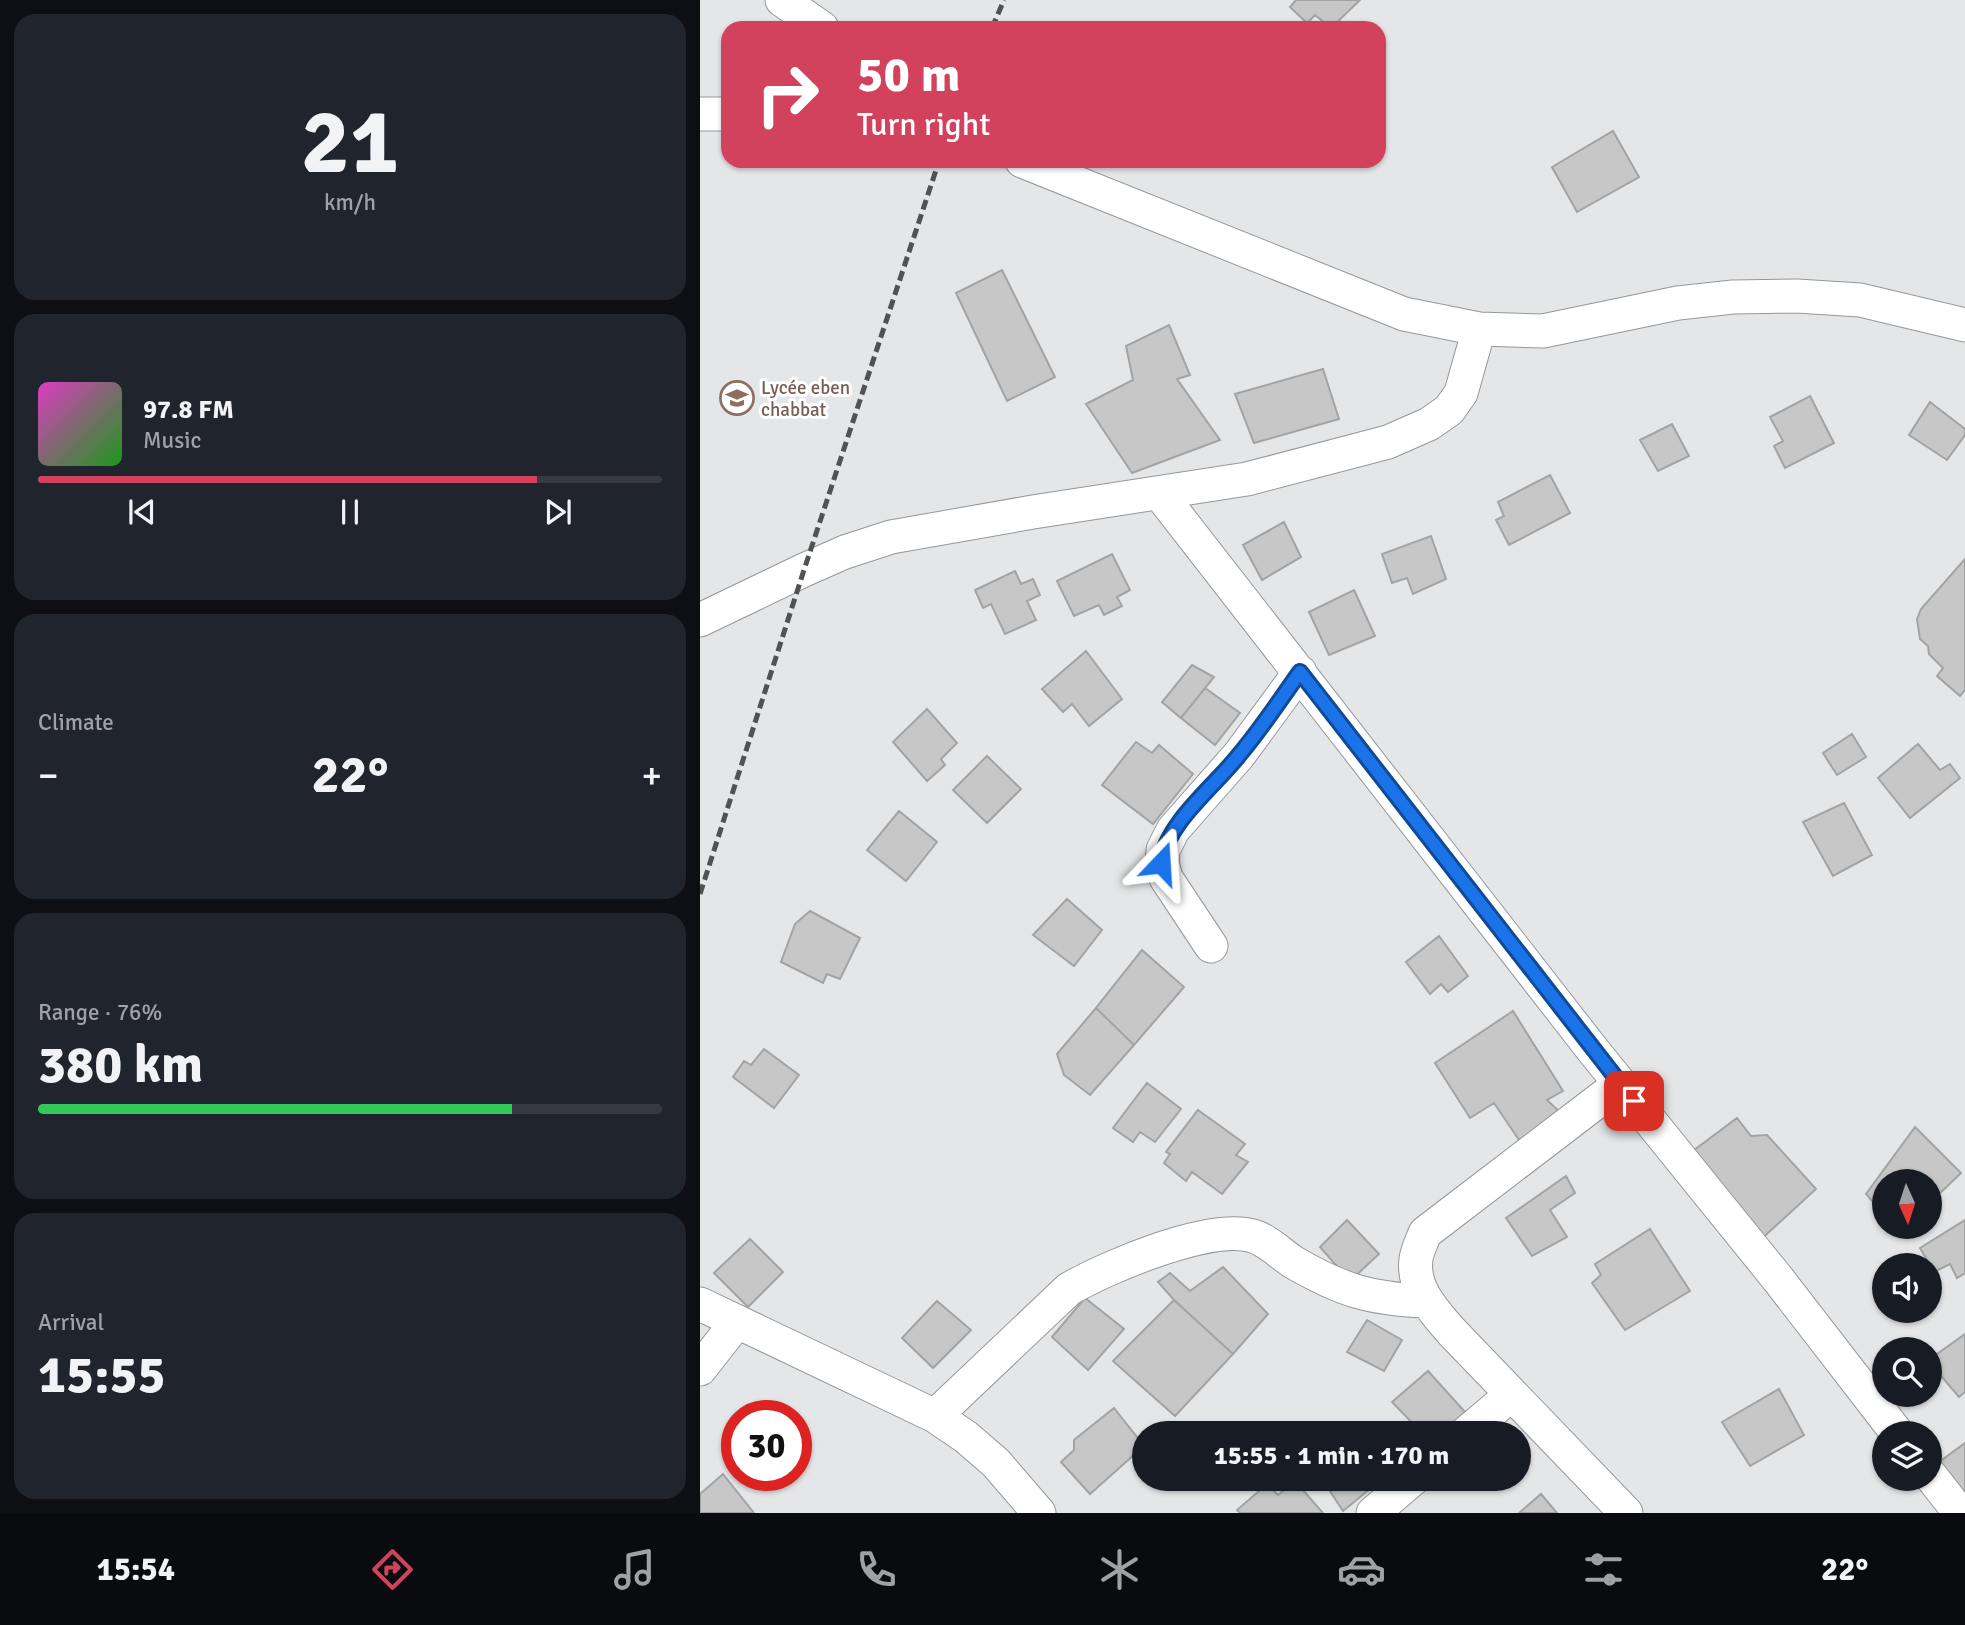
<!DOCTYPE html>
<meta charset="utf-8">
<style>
body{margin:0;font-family:Signika,sans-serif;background:#20242c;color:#f1f3f6;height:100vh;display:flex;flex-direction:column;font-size:26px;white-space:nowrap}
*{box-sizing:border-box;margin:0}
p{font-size:23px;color:#9ea1a6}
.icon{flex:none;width:38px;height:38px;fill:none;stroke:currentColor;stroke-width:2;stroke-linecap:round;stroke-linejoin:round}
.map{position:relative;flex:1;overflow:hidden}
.drawer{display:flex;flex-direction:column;gap:14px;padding:14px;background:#0d0f14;width:700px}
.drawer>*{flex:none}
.guide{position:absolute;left:21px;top:21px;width:665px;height:147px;border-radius:21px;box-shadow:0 2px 5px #0004;background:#d2425c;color:#fff;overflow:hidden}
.needle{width:46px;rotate:177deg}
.tools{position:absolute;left:1172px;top:1169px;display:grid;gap:14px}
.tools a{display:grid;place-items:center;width:70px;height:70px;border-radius:50%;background:#171b24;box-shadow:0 2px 5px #0004;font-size:35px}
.speed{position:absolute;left:21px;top:1400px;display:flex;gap:14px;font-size:35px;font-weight:700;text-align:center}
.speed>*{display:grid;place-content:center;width:91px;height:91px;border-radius:50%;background:#171b24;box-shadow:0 2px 5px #0004;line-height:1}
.speed .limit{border:10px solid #d22;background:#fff;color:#111}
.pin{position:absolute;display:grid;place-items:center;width:60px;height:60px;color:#fff;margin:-30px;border-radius:14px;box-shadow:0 4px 10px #0006}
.me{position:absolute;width:77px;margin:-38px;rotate:20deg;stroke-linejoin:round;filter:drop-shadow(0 0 5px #0008)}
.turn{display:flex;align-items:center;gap:24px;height:147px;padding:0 21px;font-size:32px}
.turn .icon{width:91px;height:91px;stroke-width:2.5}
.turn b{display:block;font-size:49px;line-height:60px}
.big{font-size:52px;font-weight:700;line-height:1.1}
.drawer .card{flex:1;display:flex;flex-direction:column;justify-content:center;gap:10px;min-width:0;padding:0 24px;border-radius:21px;background:#20242c}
.drawer .dial{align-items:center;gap:0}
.dial b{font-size:91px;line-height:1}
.song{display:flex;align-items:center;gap:21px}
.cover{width:84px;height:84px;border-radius:10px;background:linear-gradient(135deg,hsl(310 70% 55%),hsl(120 70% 35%))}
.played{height:7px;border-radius:4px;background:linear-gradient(90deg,#d2425c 80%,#363941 80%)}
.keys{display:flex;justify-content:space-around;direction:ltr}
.heat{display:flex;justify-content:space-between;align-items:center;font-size:38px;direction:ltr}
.charge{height:10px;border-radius:5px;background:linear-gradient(90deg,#34c759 76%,#363941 0)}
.trip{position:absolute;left:432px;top:1421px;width:399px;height:70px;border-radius:35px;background:#171b24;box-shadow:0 2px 5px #0004;font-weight:700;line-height:70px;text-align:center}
.dock{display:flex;height:112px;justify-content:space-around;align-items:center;background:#090b0e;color:#9ea1a6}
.dock .icon{width:49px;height:49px}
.dock .active{color:#d2425c}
.dock b{font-size:32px;color:#f1f3f6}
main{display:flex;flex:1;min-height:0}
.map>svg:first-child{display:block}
.building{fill:#c7c7c8;stroke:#a3a3a4;stroke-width:2}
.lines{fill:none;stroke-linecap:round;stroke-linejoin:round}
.minor-casing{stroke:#969797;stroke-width:35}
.minor{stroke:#fff;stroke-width:33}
.rail{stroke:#515253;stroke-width:5;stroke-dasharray:10 5;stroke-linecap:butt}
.route-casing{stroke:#114b97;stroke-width:18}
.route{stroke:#1a73e8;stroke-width:12}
.labels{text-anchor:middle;stroke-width:6;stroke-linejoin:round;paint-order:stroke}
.education-label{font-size:19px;fill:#785e54;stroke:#fff;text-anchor:start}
</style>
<main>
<section class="drawer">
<div class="card dial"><b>21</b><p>km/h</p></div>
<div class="card">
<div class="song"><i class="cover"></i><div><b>97.8 FM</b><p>Music</p></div></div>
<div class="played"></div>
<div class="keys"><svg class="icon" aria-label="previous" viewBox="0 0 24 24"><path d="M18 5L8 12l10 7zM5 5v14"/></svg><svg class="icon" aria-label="pause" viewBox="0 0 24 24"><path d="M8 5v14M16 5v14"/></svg><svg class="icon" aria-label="next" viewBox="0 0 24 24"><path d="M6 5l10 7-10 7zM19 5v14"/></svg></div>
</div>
<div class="card"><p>Climate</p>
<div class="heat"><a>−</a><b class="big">22°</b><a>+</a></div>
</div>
<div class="card"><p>Range · 76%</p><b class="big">380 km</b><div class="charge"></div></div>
<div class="card"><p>Arrival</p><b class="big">15:55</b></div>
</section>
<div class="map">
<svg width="1265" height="1513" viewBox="0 0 1265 1513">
<rect width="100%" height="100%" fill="#e5e6e7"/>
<!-- building -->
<path class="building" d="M596,0H660L631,28L615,15L607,23L590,7Z
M913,131L939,177L877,212L852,167Z
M302,270L355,377L307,401L256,293Z
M469,325L490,375L477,379L520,440L432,473L386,404L433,380L426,346Z
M623,369L639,419L554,443L535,394Z
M1110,396L1134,443L1085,468L1074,446L1083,441L1070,417Z
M1230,402L1265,429V435L1247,460L1209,435Z
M972,424L989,456L958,471L940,440Z
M850,475L870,513L809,545L796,520L804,516L798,502Z
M584,522L601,557L562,580L543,545Z
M731,536L746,579L713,594L707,578L692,583L682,554Z
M412,554L430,590L417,597L422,606L404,615L399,605L374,616L357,581Z
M1265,559V690L1260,696L1237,676L1243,668L1229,654L1228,646L1220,639L1217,619L1221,609Z
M315,571L321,584L333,579L340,595L327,601L336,620L305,634L291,604L283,608L275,590Z
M654,590L675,636L629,655L609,612Z
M386,651L422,699L389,726L372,704L363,712L342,689Z
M492,665L514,677L481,718L462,702Z
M505,688L540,713L515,745L481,718Z
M227,709L257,743L241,759L245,765L227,781L193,742Z
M1152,734L1166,757L1137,775L1123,753Z
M436,742L452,753L459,745L493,774L453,824L402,785Z
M1218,744L1240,770L1250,764L1260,778L1210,818L1178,778Z
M287,756L321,789L287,823L253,790Z
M1144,803L1172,855L1133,876L1103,822Z
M199,811L237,842L206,881L167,850Z
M367,899L402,930L374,966L333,935Z
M110,911L160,938L140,979L127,974L123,983L81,962L95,924Z
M739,936L768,976L748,992L741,984L730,994L706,962Z
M442,950L484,987L434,1045L396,1008Z
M396,1008L434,1045L390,1095L364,1075L357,1054Z
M813,1011L863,1091L847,1100L862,1114L819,1140L794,1103L770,1118L735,1063Z
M64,1049L99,1075L74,1108L33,1077L44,1061L51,1065Z
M447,1083L481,1109L455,1142L440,1132L433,1142L413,1128Z
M498,1110L545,1144L536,1155L548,1162L522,1194L492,1172L486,1181L464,1163L470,1154L466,1152Z
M1037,1118L1051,1136L1067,1135L1116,1189L1057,1243L985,1157Z
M1215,1127L1261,1173L1230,1203V1181H1185V1216L1166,1194Z
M866,1176L875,1193L850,1210L867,1237L832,1256L806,1218Z
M647,1220L679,1254L650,1281L620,1247Z
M1265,1220V1273L1257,1278L1250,1264L1234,1272L1220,1248Z
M950,1229L990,1291L925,1330L892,1283L901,1275L895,1264Z
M50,1239L83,1272L48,1307L14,1273Z
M523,1267L568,1314L533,1354L474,1300L458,1282L470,1273L490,1291Z
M385,1298L424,1329L388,1370L352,1337Z
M474,1300L533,1354L475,1416L413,1361Z
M237,1301L271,1330L233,1368L202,1338Z
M667,1320L702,1340L684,1371L647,1352Z
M1265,1334V1392L1259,1397L1230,1363V1359Z
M728,1371L765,1412L742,1433H722L692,1402Z
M1079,1389L1104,1435L1050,1466L1022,1422Z
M414,1408L444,1446L390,1494L361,1462L374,1450V1440Z
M1265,1443V1490L1259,1494L1235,1465Z
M23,1474L54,1513H0V1494Z
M622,1479H682L643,1511Z
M595,1481L623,1513H540L537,1510L567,1484L578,1495Z
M841,1494L857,1513H819Z"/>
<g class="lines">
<!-- minor casing -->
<g class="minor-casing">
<path id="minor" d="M82,0L122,28
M0,114H28
M322,161L704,314L779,329L843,331L978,303L1033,297L1097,296L1160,300L1265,325
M460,494L892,1049L1078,1279L1197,1433
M0,620L104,570L145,552L191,537L333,512L547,479L688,442L729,424L749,410L761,393L779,329
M511,946L466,878L462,863L463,850L473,830L539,755L600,672
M920,1084L725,1233C722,1241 717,1251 716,1259C712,1289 734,1311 751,1331L926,1513
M0,1304L235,1416L266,1437L296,1463L339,1513
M0,1369L36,1323
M235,1416L369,1289C407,1267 510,1223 553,1236C567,1240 581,1254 593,1262C641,1290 670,1299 725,1301
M766,1433L811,1395
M1230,1475L1260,1513
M673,1513L713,1479"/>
</g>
<!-- minor -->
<use href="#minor" class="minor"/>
<!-- rail -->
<path class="rail" d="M292,28L304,0
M0,894L104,570L239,161"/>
</g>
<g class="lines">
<!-- route casing -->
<g class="route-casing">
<path id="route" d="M461,863C466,823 515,786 539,755C561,729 580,700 600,672L934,1101"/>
</g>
<!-- route -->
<use href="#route" class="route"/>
</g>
<!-- icons -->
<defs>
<g id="school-ring" transform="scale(1.75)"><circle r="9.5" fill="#fff" stroke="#8d6e63" stroke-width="1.5"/><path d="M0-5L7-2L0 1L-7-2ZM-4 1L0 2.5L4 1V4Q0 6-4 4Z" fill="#8d6e63"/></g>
</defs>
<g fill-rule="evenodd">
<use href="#school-ring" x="37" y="398"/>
</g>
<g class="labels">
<!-- education labels -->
<g class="education-label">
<text x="61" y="394">Lycée eben<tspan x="61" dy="22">chabbat</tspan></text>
</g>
</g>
</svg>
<div class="tools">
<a><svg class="needle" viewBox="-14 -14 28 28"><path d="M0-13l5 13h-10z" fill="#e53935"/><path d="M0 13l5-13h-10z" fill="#9ea1a6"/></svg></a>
<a><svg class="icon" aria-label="sound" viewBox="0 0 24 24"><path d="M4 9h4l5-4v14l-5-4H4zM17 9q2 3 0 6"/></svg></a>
<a><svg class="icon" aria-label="search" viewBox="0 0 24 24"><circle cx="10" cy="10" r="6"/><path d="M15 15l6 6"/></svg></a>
<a><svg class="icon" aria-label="layers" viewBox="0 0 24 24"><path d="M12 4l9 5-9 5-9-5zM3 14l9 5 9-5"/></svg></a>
</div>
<div class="speed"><div class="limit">30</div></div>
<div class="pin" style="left:934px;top:1101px;background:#d93025"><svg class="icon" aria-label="arrive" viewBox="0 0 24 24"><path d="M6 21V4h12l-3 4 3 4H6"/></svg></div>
<svg class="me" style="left:461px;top:863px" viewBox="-20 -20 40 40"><path d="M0-17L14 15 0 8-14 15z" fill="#1a73e8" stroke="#fff" stroke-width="4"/></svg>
<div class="trip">15:55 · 1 min · 170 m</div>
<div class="guide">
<div class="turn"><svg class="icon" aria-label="right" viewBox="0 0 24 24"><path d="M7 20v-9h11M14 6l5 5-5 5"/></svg><div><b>50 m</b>Turn right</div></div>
</div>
</div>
</main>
<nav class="dock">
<b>15:54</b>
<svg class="icon active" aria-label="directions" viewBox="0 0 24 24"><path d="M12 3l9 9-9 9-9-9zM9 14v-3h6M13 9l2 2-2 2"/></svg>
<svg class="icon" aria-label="music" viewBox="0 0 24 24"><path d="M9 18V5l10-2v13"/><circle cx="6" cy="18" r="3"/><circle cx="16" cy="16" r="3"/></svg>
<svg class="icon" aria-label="phone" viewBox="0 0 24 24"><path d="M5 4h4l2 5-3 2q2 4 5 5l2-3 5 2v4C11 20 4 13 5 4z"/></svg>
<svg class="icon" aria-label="climate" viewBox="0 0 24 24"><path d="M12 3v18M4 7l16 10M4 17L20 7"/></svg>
<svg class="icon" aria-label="car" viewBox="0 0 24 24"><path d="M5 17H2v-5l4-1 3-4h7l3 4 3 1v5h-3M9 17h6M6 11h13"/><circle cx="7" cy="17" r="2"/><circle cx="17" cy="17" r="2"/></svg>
<svg class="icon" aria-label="filters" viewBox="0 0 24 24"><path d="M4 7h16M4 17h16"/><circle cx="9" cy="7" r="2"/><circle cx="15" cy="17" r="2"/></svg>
<b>22°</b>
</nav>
